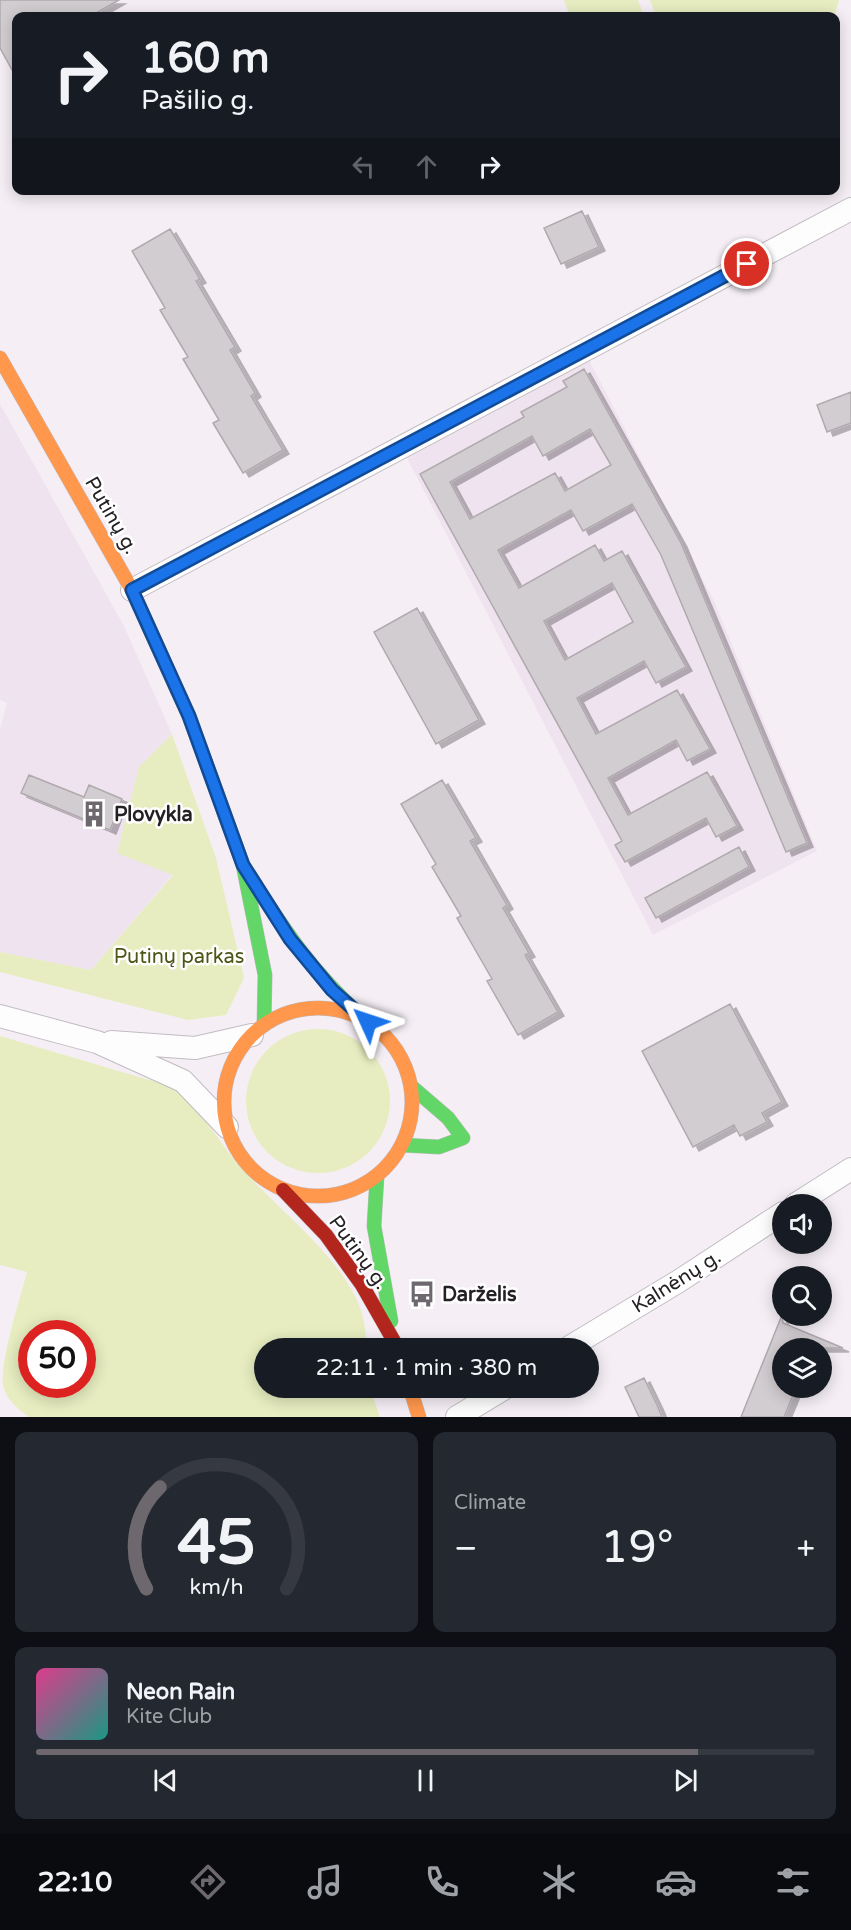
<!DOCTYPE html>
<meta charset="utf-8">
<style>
body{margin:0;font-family:"Varela Round",sans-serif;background:#242831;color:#f1f3f6;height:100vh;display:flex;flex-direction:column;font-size:22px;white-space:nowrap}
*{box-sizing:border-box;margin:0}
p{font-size:20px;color:#9ea1a6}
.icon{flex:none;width:33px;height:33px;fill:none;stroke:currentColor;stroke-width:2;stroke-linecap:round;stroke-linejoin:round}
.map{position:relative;height:1417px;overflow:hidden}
.side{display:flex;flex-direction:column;gap:15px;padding:15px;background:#0d0f14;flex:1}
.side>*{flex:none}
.guide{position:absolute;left:12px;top:12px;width:828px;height:183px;border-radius:12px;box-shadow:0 3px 15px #0003;background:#171b24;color:#f1f3f6;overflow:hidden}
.tools{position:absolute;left:772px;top:1194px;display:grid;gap:12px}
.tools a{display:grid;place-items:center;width:60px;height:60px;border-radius:50%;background:#171b24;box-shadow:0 3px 15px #0003;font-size:30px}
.speed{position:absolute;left:18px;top:1320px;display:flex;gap:12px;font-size:30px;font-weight:700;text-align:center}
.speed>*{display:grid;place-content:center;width:78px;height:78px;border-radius:50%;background:#171b24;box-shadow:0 3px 15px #0003;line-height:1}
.speed .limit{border:9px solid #d22;background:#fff;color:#111}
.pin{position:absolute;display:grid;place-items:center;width:51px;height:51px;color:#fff;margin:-26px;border:3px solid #fff;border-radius:50%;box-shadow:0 2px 6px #0007}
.me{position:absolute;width:66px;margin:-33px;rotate:312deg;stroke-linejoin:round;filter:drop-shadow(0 0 4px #0008)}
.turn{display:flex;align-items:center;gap:21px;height:126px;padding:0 30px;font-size:27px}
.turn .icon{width:78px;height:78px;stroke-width:2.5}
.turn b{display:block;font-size:42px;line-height:51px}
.lanes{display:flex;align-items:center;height:57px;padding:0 30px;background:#0003;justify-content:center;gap:30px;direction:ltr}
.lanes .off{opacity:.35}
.big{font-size:45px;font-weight:600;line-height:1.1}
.side .widget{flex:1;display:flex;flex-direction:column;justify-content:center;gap:9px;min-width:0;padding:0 21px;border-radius:12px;background:#242831}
.side .dial{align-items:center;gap:0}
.dial svg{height:156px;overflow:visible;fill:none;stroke:#363941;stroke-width:7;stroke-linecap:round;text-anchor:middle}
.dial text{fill:#f1f3f6;stroke:none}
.song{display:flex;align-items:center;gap:18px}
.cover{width:72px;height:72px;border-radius:9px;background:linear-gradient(135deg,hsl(330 70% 55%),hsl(170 70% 35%))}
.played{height:6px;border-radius:3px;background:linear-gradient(90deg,#6d686d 85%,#363941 85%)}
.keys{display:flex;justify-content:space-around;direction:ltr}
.heat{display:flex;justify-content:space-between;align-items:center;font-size:33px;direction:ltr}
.side .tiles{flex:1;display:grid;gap:15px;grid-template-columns:1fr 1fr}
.widget:last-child{grid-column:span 2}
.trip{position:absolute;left:254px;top:1338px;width:345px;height:60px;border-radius:30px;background:#171b24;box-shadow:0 3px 15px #0003;font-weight:600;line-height:60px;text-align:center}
.tab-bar{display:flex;height:96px;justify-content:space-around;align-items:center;background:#090b0e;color:#9ea1a6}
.tab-bar .icon{width:42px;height:42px}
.tab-bar .active{color:#6d686d}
.tab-bar b{font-size:27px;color:#f1f3f6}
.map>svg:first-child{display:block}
.built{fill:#efe3ef}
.green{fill:#e7edc0;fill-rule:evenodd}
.building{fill:#d2cdd0;stroke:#b0aaae;stroke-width:1.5;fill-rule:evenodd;filter:url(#shadow)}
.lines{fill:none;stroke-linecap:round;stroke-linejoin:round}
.street-casing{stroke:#c1bcc1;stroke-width:24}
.fast-casing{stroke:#c1bcc1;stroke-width:15}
.slow-casing{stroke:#c1bcc1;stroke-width:15}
.jam-casing{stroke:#c1bcc1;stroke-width:15}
.street{stroke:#fefdfe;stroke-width:22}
.fast{stroke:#63d668;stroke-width:14}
.slow{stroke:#ff974d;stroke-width:14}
.jam{stroke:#b3261e;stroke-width:14}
.route-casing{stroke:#114b97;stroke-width:15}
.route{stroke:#1a73e8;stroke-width:10}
.labels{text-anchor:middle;stroke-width:5;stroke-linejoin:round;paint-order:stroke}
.street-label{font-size:20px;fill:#242024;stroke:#fff}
.poi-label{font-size:20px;font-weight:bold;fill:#242024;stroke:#fff;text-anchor:start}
.park-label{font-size:20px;fill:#4d5614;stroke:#fff}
</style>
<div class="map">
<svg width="851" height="1417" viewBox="0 0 851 1417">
<defs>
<filter id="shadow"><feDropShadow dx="6" dy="4" stdDeviation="0" flood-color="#0004"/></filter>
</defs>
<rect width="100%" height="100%" fill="#f5eff5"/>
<!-- built -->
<path class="built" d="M589,360L714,601L817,851L653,935L407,458Z
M0,404L123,624L172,734L139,767L173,874L91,970L0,952V729L7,703L0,700Z"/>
<!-- green -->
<path class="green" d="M564,0H638L644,16H570Z
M650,0H839L834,16H656Z
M172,734L216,858L244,978L226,1015L188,1020L0,972V952L91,970L173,875L117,853L139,767Z
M246 1101a72 72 0 1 1 144 0a72 72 0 1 1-144 0Z
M0,1036L163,1084C199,1100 217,1142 243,1170C277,1208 332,1250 355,1296C363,1312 367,1331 366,1348H264V1388H370L380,1417H29C18,1409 6,1400 3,1385C0,1360 20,1299 27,1272L0,1265ZM32,1334H82V1384H32Z"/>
<!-- building -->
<path class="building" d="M0,0H119L91,16H16V77L0,48Z
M582,211L599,247L561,264L544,228Z
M170,229L200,279L196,281L235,347L230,350L255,393L251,396L283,450L243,473L213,423L219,420L183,359L188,357L160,310L165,308L132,251Z
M584,369L681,543L807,843L786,852L661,555L632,504L583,531L571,510L498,550L519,588L595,545L604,561L622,551L686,667L656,683L644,661L577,698L596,734L677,690L710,749L687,761L676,740L608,778L628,815L707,772L737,826L716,837L706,818L625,862L615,845L622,841L420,474L524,417L521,412L567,387L563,381ZM590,429L611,465L565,491L555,473L470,519L450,482L532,436L543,456ZM612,583L633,622L565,660L544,621Z
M851,392V423L827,432L817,405Z
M417,608L479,720L436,744L374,632Z
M29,775L84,797L89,785L122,799L110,830L21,793Z
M442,780L476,838L470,841L507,905L503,908L529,953L525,955L558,1012L518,1035L487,981L492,979L457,918L461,916L432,867L436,864L401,804Z
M739,847L749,867L656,918L645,898Z
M730,1004L782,1102L762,1113L767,1122L740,1136L734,1125L693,1147L642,1051Z
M782,1315L783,1323L843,1348H783V1388H796L784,1417H741Z
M644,1378L657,1405L662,1417H639L625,1387Z"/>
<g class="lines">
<!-- street casing -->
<g class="street-casing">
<path id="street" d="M132,590L851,209
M0,1016L97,1042L183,1081L227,1127
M111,1042L195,1048L252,1035
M796,1204L851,1169
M568,1348L679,1281L783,1213
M457,1417L505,1388"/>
</g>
<!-- fast casing -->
<g class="fast-casing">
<path id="fast" d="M178,692L189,716L243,865L265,975L264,1025
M253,881C286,933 314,974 360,1015
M402,1145L439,1147L463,1138L448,1118L412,1087
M377,1176L374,1226L391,1321"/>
</g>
<!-- slow casing -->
<g class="slow-casing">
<path id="slow" d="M0,358L132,590L178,692
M224 1102a94 94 0 1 1 188 0a94 94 0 1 1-188 0Z
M410,1388L419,1417"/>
</g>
<!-- jam casing -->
<g class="jam-casing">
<path id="jam" d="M283,1190L326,1235L362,1285L395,1343"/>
</g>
<!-- street -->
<use href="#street" class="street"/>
<!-- fast -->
<use href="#fast" class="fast"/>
<!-- slow -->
<use href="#slow" class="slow"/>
<!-- jam -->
<use href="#jam" class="jam"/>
</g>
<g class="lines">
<!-- route casing -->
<g class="route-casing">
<path id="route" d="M368,1022L332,990L290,939L243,865L189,716L132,590L747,264"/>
</g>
<!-- route -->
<use href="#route" class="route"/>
</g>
<!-- icons -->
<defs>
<g id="building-bare" transform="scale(2.07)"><path d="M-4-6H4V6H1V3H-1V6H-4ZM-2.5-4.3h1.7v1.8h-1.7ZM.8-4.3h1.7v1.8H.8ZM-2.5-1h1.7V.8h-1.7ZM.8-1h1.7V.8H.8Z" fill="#6d686d" stroke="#fff" stroke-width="2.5" paint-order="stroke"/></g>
<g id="bus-bare" transform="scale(2.07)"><path d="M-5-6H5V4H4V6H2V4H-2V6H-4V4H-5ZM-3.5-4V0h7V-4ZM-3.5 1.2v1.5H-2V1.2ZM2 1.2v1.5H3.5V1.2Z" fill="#6d686d" stroke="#fff" stroke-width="2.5" paint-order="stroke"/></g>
</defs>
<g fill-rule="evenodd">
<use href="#building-bare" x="94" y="814"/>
<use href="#bus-bare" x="422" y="1294"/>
</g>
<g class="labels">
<!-- street labels -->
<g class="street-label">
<text transform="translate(112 515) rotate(60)" y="7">Putinų g.</text>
<text transform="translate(359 1252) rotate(54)" y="7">Putinų g.</text>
<text transform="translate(676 1281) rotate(-32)" y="7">Kalnėnų g.</text>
</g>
<!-- poi labels -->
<g class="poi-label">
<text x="114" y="821">Plovykla</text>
<text x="442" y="1301">Darželis</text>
</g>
<!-- park labels -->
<g class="park-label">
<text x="179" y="963">Putinų parkas</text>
</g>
</g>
</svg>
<div class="tools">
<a><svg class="icon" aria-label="sound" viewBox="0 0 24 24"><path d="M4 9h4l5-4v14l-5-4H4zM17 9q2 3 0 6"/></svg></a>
<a><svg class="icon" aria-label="search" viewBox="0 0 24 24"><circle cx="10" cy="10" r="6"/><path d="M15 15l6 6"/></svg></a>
<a><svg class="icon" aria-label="layers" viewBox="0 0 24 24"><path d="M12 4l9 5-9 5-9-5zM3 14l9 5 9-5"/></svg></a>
</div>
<div class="speed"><div class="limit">50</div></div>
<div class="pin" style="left:747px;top:264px;background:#d93025"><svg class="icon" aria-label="arrive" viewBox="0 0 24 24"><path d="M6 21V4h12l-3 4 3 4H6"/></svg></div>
<svg class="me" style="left:368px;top:1022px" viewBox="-20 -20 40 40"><path d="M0-17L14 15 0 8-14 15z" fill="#1a73e8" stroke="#fff" stroke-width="4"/></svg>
<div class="trip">22:11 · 1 min · 380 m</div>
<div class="guide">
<div class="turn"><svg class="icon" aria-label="right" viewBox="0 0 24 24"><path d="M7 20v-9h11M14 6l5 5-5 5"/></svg><div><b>160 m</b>Pašilio g.</div></div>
<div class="lanes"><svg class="icon off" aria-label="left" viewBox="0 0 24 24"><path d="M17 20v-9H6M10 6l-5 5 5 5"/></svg><svg class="icon off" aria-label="ahead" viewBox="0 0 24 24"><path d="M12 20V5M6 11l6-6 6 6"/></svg><svg class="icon" aria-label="right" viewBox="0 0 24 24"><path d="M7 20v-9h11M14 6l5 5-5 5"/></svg></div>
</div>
</div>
<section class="side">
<div class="tiles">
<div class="widget dial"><svg viewBox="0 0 100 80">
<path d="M14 69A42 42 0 1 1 86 69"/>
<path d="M14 69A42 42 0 0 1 21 17" stroke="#6d686d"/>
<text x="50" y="56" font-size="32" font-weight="700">45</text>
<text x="50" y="72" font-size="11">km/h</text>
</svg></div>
<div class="widget"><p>Climate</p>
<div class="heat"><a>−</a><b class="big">19°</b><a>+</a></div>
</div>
<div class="widget">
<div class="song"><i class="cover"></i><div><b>Neon Rain</b><p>Kite Club</p></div></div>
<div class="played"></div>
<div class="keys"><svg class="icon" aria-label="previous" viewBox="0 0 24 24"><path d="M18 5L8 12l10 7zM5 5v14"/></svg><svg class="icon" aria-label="pause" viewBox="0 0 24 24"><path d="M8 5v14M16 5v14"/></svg><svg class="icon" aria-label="next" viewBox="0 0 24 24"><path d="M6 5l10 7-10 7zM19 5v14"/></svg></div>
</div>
</div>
</section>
<nav class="tab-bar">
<b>22:10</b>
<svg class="icon active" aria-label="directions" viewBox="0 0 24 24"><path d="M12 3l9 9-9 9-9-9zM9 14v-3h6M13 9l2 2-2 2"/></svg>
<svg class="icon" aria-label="music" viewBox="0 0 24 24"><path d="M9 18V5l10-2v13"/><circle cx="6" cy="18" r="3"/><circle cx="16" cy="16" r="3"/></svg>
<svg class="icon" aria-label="phone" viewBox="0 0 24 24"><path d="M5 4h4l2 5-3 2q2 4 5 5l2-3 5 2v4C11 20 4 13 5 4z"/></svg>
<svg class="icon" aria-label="climate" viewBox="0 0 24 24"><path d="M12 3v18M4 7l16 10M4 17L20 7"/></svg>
<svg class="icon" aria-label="car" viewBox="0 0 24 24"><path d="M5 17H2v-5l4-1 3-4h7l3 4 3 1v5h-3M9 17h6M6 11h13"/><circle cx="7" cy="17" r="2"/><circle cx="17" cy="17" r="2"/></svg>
<svg class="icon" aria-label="filters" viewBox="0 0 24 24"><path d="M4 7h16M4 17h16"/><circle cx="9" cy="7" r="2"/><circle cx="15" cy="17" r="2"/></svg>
</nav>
